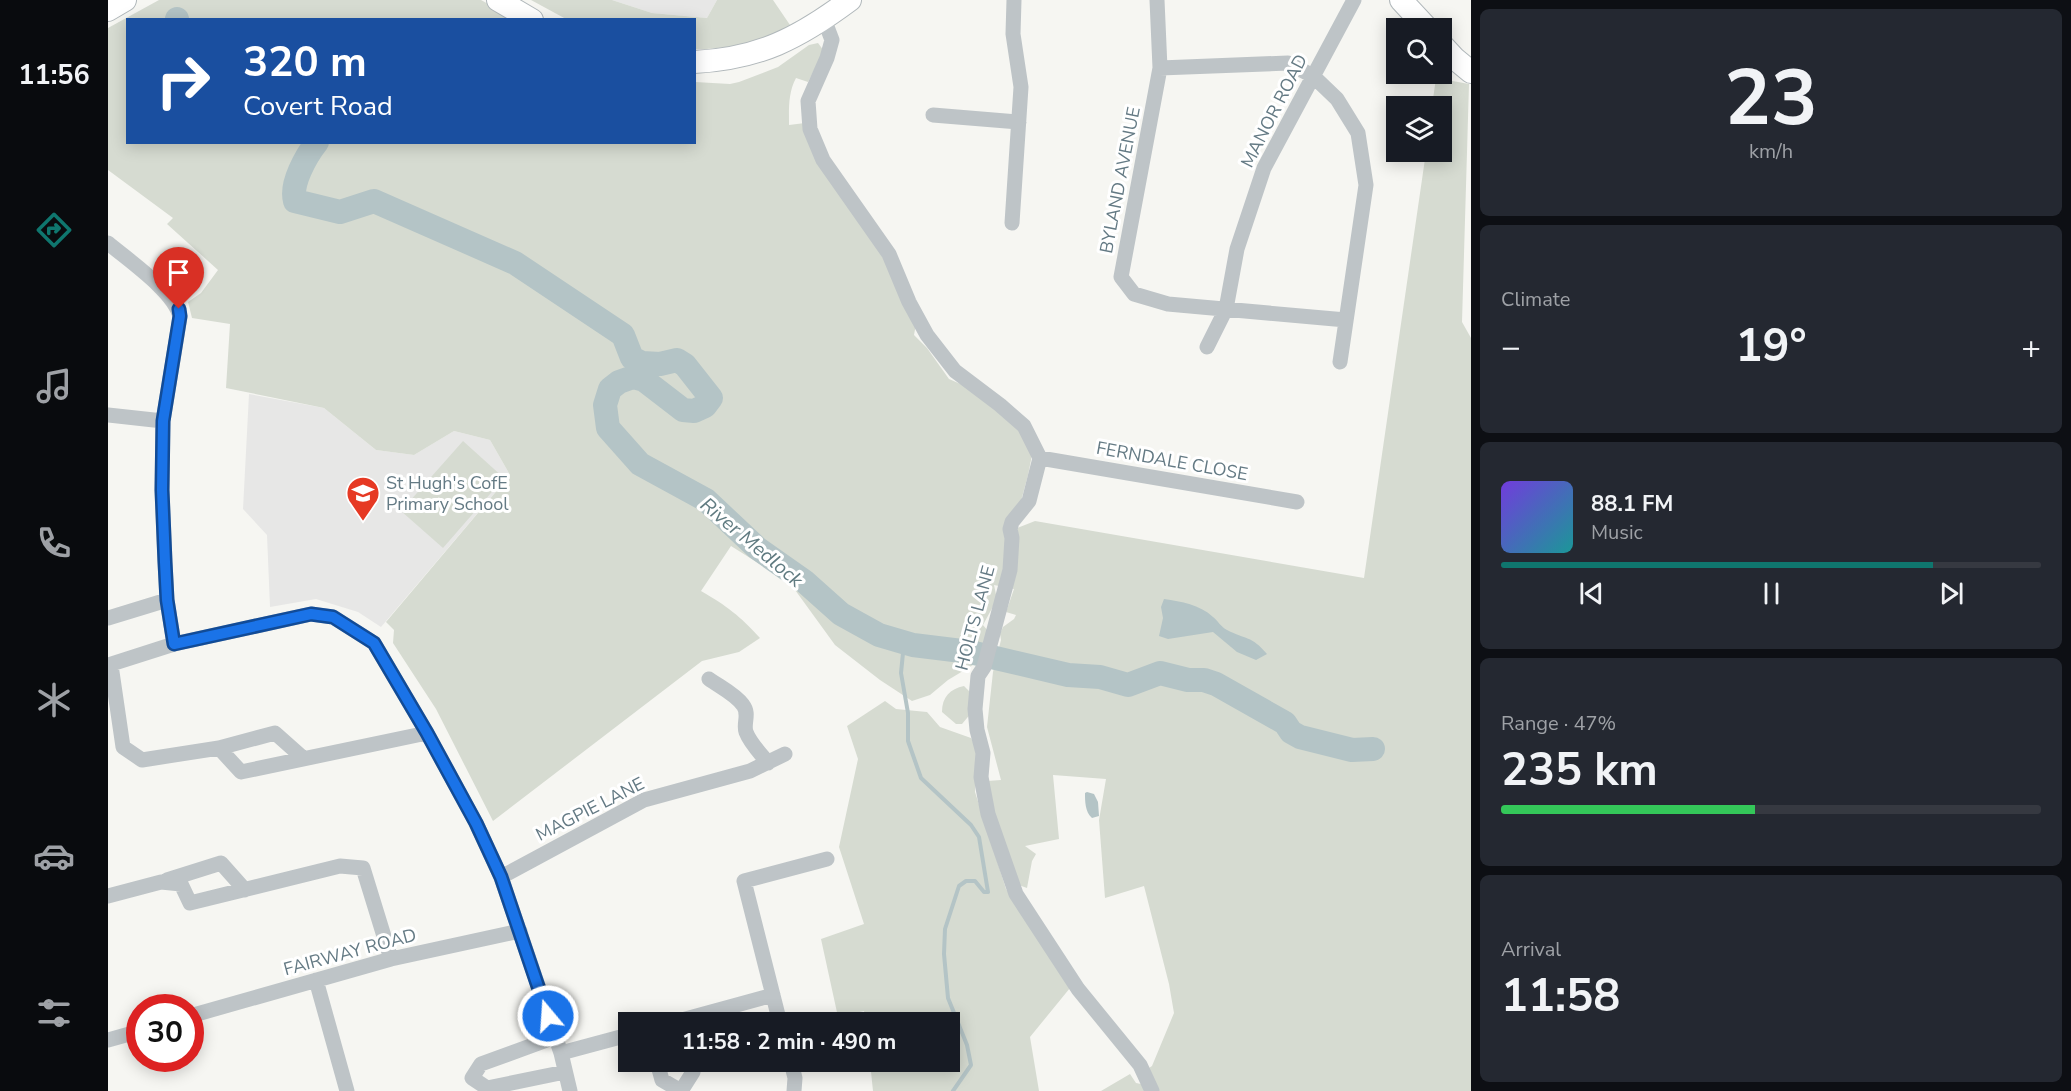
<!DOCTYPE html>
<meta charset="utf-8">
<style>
body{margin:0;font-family:"Nunito Sans",sans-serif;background:#242831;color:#f1f3f6;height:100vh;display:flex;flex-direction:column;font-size:22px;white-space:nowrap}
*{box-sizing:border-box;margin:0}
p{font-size:20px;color:#9ea1a6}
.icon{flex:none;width:33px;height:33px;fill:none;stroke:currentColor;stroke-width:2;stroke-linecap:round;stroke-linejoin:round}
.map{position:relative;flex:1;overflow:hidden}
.panel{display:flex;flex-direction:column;gap:9px;padding:9px;background:#0d0f14;width:600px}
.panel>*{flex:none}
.banner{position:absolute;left:18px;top:18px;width:570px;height:126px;border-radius:0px;box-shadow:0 3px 15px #0003;background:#1a4fa0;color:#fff;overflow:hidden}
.buttons{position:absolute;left:1278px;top:18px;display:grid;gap:12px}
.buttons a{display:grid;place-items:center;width:66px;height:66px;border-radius:0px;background:#171b24;box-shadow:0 3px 15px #0003;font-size:30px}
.speed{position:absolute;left:18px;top:994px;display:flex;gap:12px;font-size:30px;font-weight:700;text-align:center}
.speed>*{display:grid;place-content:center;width:78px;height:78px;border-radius:50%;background:#171b24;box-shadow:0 3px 15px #0003;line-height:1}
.speed .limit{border:9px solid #d22;background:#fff;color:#111}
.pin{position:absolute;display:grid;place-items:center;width:51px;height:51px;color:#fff;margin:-62px -26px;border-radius:50% 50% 50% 0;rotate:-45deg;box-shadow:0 0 6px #0007}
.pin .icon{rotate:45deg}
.me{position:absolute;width:66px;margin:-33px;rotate:342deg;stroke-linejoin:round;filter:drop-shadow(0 0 4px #0008)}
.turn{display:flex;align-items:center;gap:21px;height:126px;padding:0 18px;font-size:27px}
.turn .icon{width:78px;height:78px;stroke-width:2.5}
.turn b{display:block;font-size:42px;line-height:51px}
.big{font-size:45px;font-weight:700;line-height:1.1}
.panel .tile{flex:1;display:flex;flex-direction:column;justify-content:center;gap:9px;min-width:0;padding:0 21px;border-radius:9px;background:#242831}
.panel .dial{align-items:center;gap:0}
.dial b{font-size:78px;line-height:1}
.song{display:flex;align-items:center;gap:18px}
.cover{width:72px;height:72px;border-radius:9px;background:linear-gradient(135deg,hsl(260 70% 55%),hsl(180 70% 35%))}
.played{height:6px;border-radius:3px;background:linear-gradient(90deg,#0f766e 80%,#363941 80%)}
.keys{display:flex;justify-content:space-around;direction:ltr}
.heat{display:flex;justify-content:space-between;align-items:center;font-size:33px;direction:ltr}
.charge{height:9px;border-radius:4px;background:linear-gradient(90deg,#34c759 47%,#363941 0)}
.trip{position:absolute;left:510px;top:1012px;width:342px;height:60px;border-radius:0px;background:#171b24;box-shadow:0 3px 15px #0003;font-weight:700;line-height:60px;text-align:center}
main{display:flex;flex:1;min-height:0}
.menu{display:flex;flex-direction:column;width:108px;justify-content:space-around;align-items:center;background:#090b0e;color:#9ea1a6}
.menu .icon{width:42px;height:42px}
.menu .current{color:#0f766e}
.menu b{font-size:27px;color:#f1f3f6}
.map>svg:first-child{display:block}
.built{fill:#e7e7e6}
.green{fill:#d6dbd1}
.water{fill:#b4c4c6}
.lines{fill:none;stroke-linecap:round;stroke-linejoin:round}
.stream{stroke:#b4c4c6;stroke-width:4}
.river{stroke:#b4c4c6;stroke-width:24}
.secondary-casing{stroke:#b1b8bb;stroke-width:24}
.street{stroke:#bec4c7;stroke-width:15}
.secondary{stroke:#fff;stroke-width:22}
.route-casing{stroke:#114b97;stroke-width:15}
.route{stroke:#1a73e8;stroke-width:10}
.labels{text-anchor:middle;stroke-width:6;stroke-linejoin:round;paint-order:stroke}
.street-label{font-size:18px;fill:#647a84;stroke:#fff}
.poi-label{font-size:18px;fill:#647a84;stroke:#fff;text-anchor:start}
.water-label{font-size:20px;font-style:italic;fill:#607b81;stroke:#fff}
</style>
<main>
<nav class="menu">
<b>11:56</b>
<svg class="icon current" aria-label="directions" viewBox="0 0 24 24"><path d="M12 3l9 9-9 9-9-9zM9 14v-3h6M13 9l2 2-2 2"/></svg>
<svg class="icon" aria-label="music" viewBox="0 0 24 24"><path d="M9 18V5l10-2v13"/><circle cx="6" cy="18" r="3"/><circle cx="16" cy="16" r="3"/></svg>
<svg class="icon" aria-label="phone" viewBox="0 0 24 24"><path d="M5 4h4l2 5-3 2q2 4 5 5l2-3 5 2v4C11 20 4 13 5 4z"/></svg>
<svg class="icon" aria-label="climate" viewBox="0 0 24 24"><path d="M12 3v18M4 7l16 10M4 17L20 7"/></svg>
<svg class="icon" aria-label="car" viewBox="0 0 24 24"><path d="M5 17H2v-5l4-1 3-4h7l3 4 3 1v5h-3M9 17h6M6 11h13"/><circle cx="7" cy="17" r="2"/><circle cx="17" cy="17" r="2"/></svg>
<svg class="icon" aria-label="filters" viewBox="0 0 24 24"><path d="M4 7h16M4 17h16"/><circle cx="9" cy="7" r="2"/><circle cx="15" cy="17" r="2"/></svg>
</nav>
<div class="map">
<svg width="1363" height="1091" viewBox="0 0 1363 1091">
<rect width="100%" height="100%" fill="#f6f6f2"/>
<!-- built -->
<path class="built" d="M504,0H609L599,18L544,13Z
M141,394L216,408L268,450L306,455L346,431L382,440L402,475L273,627L250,612L208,599L162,607L159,535L135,509Z"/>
<!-- green -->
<path class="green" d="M51,0H373L407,19L20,20V142H586L587,82L622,84L631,82L670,67L701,45L710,43L716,51L700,82L688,78C680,93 681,109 681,125L697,123L777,261L808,324L806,335L819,348L841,379L864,389L912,430L924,455L920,475L913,501L899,519L895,529H907L927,521L1256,578L1318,152H1334V106H1324L1328,78L1361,84L1354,322L1363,338V1091H1051L1041,1068L1044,1066L1066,1013L1061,984L1036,886L997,898L991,820L998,779L945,775L951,839L917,846L928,854L924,861L919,888L908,884L884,817L879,781L893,780L879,727L885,672L893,640L892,634L895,627L906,619L908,615L898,612L906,589L886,585L889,599L875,625L880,631L870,662L840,680L822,695L804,701L772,680L727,645L682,583L623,546L593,591C619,606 632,616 652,638L631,652L594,661L385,821L328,709L285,643L286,630L278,622L402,475L382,440L346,431L306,455L268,450L216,408L118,388L122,324L84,318L80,302L93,293L110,270L59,224L65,218L0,170V28Z
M423,0H504L544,13L599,18L609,0H665L682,25L648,44L599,49H587L586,20L458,19Z
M355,441L396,478L335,548L293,511Z
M856,686L861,691L864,712L854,724H848L834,712C834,697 842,689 856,686Z
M777,701L788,709L819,712L832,727L863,738L869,749L867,792L898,889L962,988L922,1037L931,1091H765L762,1062H842V1023H758L756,1011L730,1017L713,939L756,924L731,847L750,759L739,726Z
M1022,1074L1028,1083L1038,1085L1040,1091H993Z"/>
<!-- water -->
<path class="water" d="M1056,599C1074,602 1091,604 1105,617C1110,621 1113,627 1119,630C1138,640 1143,635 1159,654L1148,660L1129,652L1105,632L1060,639L1051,636L1055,618L1053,607Z
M979,792L986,794L990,802L991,816L984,818C977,812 977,801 977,793Z"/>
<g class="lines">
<!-- stream -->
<path class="stream" d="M796,643L793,673L800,713V741L813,778L863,825L871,837L880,892H876L867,881H858L851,886L837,929L836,954L840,998L859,1045L863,1065L845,1091"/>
<!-- river -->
<path class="river" d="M69,19V20
M209,142C198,156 182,184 187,201L232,212L266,201L407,263L515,335L524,358L534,363L552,364L569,360L577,365L603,398L597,406L586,411L575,410L536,380L525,377L511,382L502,389L497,405L500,428L532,464L598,500L649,548L696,581L733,614L771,635L805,645L862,652L960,675L992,677L1020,685L1052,673L1080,680H1096L1108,684L1177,723L1183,732L1192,737L1244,750L1265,749"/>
<!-- secondary casing -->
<g class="secondary-casing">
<path id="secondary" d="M390,0L424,20
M1293,0L1319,28
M0,10L17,0
M1334,45L1346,58L1363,72
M586,62C651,59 691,38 742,0"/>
</g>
<!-- street -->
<path class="street" d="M1049,0L1052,68L1013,277L1026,294L1060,304L1238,320
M716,19L724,40L719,58L700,101L702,129L715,160L781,254L801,302L819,335L847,371L892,405L916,426L932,458L921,501L904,522L902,529L904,538L902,570L876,667L870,676L867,709L869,730L875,753L873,777L880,814L908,894L970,989L1032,1065L1044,1091
M1052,68L1180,63L1205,76L1229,99L1250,133L1258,185L1232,362
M825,115L911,122
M904,223L913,87L905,34L906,0
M0,243C20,260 67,292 72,317L55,421L54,490L57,562L59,600L66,644
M1099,347L1118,309L1129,249L1156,168L1246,0
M0,415L55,421
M932,458L1189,502
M0,618L59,600
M0,665L66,644L203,614L225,617L266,643L319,733L368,823L393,877L453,1053L462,1091
M3,665L15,747L34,760L111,748L133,772L319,733
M601,679C612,687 627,694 635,705C642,714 635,723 638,732C642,743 653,754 660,763
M111,748L167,733L194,757
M393,877L536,800L642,771L677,754
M59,880L113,863L137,890
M0,896L53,882L73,884L82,903L232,866L255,868L283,959
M208,980L239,1091
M82,1016L283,959L412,931
M563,1023L665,995
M672,1023L636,881L719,859
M447,1037L373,1064L364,1078L379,1088L457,1072
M0,1040L32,1031
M453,1053L520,1035
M549,1062L554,1080L573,1091
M683,1062L687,1078L686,1091
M573,1091L585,1072L582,1062"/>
<!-- secondary -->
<use href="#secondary" class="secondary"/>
</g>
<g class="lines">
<!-- route casing -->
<g class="route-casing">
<path id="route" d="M71,309L72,316L55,421L54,490L57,562L59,600L66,644L203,614L225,617L266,643L319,733L368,823L393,877L440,1016"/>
</g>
<!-- route -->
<use href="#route" class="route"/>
</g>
<!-- icons -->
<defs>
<g id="school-pin" transform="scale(1.725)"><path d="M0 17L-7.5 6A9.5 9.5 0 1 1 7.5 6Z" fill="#e63923" stroke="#fff"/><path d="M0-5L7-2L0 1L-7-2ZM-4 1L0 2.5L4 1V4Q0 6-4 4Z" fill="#fff"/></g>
</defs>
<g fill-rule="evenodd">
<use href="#school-pin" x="255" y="493"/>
</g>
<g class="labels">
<!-- street labels -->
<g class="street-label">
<text transform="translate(1166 111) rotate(-63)" y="6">MANOR ROAD</text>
<text transform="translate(1012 180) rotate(-79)" y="6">BYLAND AVENUE</text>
<text transform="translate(1064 461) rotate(10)" y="6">FERNDALE CLOSE</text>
<text transform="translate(867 618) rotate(-75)" y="6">HOLTS LANE</text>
<text transform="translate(482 809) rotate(-27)" y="6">MAGPIE LANE</text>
<text transform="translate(242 952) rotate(-15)" y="6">FAIRWAY ROAD</text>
</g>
<!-- poi labels -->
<g class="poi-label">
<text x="278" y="489">St Hugh's CofE<tspan x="278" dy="21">Primary School</tspan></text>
</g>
<!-- water labels -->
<g class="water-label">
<text transform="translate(644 542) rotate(40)" y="7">River Medlock</text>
</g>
</g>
</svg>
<div class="buttons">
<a><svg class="icon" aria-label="search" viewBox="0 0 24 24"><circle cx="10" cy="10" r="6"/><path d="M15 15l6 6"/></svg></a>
<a><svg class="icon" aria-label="layers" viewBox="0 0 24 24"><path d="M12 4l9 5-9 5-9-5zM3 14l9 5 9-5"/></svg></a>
</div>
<div class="speed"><div class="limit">30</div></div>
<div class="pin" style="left:71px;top:309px;background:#d93025"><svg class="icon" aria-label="arrive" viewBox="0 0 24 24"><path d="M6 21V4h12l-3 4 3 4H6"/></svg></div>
<svg class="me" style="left:440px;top:1016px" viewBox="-20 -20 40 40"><circle r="17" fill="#1a73e8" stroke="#fff" stroke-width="3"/><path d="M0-11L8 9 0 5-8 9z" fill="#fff"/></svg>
<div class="trip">11:58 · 2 min · 490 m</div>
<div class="banner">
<div class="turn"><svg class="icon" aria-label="right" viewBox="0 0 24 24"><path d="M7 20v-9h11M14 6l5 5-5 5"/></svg><div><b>320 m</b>Covert Road</div></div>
</div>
</div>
<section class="panel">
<div class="tile dial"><b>23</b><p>km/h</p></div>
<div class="tile"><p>Climate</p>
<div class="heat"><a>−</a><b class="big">19°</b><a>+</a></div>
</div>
<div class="tile">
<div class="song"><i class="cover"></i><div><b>88.1 FM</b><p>Music</p></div></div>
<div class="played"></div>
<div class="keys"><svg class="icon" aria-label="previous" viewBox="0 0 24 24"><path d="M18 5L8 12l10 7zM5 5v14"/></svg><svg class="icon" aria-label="pause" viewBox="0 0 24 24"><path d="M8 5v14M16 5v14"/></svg><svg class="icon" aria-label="next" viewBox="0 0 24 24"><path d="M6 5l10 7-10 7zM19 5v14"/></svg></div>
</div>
<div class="tile"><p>Range · 47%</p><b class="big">235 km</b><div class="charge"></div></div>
<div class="tile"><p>Arrival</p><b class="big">11:58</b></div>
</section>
</main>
